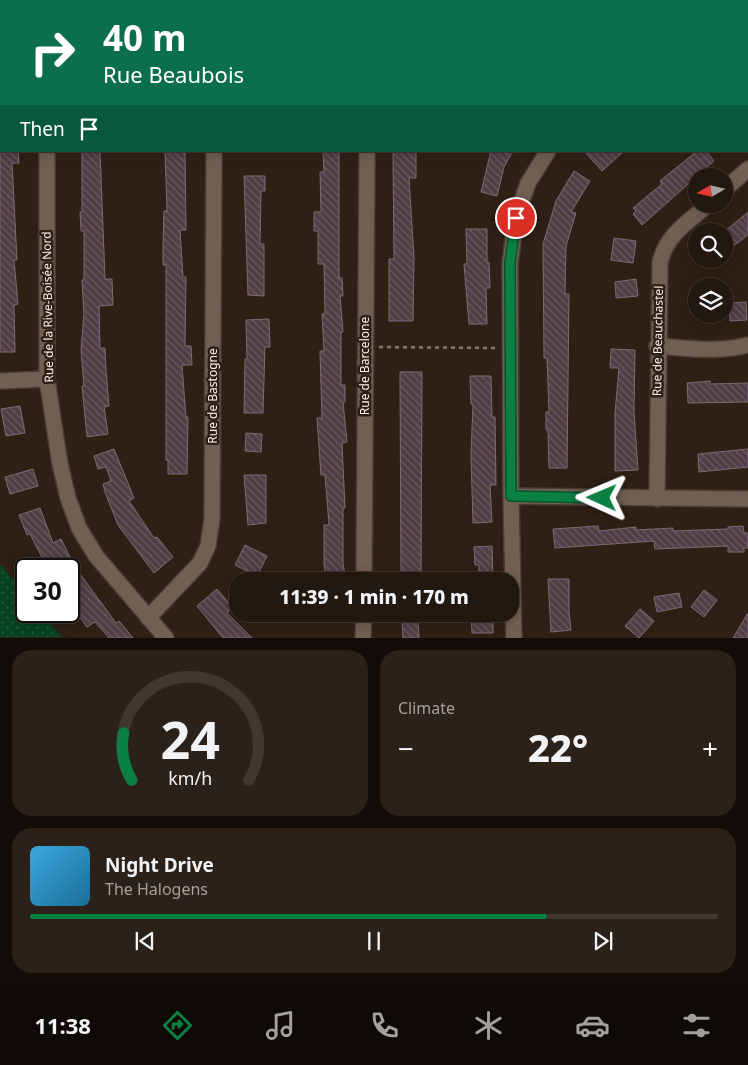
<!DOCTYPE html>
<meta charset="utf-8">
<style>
body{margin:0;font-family:"Noto Sans",sans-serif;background:#2b2119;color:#f1f3f6;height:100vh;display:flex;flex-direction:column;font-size:19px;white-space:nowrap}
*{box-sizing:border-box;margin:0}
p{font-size:16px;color:#a3a09f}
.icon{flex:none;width:28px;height:28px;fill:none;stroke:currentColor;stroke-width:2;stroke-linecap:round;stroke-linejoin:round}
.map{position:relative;height:638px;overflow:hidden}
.side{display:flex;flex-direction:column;gap:12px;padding:12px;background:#130d09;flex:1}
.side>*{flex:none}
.top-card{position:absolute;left:0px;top:0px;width:749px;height:152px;box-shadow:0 2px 12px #0003,0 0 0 1px #403730;background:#0b6e4f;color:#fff;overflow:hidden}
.needle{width:32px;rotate:261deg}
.buttons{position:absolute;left:688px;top:168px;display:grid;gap:10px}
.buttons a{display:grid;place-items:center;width:45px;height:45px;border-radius:50%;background:#231810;box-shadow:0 2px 12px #0003,0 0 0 1px #403730;font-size:25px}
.speed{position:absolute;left:15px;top:558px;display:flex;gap:10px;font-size:25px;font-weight:700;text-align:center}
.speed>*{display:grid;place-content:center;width:65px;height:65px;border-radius:50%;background:#231810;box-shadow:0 2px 12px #0003,0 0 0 1px #403730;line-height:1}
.speed .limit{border:2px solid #111;border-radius:8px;background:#fff;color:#111}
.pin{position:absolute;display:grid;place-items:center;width:42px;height:42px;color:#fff;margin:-21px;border:2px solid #fff;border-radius:50%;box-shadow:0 1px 5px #0007}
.me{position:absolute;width:55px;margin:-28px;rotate:271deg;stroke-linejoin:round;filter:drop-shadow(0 0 4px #0008)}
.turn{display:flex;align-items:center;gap:18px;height:105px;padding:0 20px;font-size:22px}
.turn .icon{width:65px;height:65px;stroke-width:2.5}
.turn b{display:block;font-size:35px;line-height:42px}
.then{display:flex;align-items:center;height:48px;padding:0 20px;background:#0003;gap:10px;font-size:19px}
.big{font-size:38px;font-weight:800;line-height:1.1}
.side .widget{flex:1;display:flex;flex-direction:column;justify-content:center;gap:8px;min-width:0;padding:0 18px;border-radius:20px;background:#2b2119}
.side .dial{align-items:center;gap:0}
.dial svg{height:130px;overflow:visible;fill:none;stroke:#403730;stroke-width:7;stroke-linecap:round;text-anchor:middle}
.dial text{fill:#f1f3f6;stroke:none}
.song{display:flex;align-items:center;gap:15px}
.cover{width:60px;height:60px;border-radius:8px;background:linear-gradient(135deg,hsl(200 70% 55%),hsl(200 70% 35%))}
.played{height:5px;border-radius:2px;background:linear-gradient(90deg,#0b8043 75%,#403730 75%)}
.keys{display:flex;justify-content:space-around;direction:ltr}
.heat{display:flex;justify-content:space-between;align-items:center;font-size:28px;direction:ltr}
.side .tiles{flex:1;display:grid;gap:12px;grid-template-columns:1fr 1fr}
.widget:last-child{grid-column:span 2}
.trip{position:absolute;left:229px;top:572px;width:290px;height:50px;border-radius:20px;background:#231810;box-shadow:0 2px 12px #0003,0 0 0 1px #403730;font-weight:800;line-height:50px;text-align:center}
.menu{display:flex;height:80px;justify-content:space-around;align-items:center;background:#0e0a06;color:#a3a09f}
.menu .icon{width:35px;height:35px}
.menu .on{color:#0b8043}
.menu b{font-size:22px;color:#f1f3f6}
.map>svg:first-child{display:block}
.grass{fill:url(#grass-dots)}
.building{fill:url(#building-back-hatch);stroke:#7f6a74}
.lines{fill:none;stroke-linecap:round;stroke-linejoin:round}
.minor-casing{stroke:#493c35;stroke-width:18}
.path{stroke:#86786f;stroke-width:2.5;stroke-dasharray:4 4;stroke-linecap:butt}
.minor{stroke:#715f52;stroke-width:15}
.route-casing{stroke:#07532c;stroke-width:12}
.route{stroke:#0b8043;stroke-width:9}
.labels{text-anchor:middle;stroke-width:5;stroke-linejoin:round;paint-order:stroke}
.street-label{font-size:12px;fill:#fcf1ea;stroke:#2f2015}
</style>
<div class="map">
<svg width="748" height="638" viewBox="0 0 748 638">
<defs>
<pattern id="grass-dots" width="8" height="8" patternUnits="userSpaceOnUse" patternTransform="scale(1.25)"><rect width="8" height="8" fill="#054322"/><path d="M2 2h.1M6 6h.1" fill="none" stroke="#2a5f42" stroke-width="1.8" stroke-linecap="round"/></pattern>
<pattern id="building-back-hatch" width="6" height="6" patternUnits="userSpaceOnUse" patternTransform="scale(1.25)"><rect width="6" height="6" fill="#503d46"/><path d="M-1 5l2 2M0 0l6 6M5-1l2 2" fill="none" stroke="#6a5a61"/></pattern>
</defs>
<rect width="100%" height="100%" fill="#2f2015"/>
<!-- grass -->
<path class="grass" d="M0,564L26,595V611H40L62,637H0Z"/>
<!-- building -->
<path class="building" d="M0,151H18L19,163H12L17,260H14L18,304L14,305L15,352H0Z
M82,151H100L105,279H112L113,305L99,306L100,348H105L106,370L109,406L104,407L108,434L87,437L82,386H84L81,350L84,313L82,280H84V231H81L80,212H82Z
M165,151H185L186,230H180L183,277H186L185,346H191L192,365H182L186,417H188L187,474H168V460H166V265H163V245L164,211H167Z
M323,151H339V278H342L343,296H340L343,332H341V385H345V402H343L347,442L342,443L345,508H343V563L346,581H326L324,564V525H329L325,475H321L317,418H322L320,351H324L322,314H325L324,264H318V231H314V212H321L320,172H324Z
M416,151V178H409L414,257L413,321H389V259H394L393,152Z
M491,151H513L504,167L497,196L481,192Z
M584,151H624L602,171Z
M697,151H706L714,161L642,225L633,214L636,211L633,208L662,184L660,181Z
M574,171L590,181L571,212L576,213L566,246L565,294H569L567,468H549L548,430H546V412H549L547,358H544L543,244L556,201Z
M244,176H265V191H261L260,244H264V296L248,295Z
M748,212V235L724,253V232Z
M466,229H487V263L489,262L490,288H486L487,324H469L464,264H467Z
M614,238L636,241L633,263L611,260Z
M636,279L638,296L616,298L615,282Z
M746,302L747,320L730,321L729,303Z
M269,319L270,347H265L263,413H244L245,359H247L246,320Z
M611,349L635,350L634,412L638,470L615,471V413L619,368H610Z
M400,372H422L421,575H401Z
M470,376H491L492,417H495L496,485H490L492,522L473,523L471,455L473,404H471Z
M710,381V384L748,383V402L688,403L687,383Z
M20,406L25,433L6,436L1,409Z
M246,433L262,434L261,452L245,451Z
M114,449L134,498L129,501L154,538L157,537L173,557L154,573L118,525L105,492L103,484L111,481L106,467L98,469L94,456Z
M748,449V467L699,472L698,454Z
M33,469L38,486L10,494L5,477Z
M244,475H266V523L248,525Z
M40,508L53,543L61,539L75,567L116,623L119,621L133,638H109L95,622L87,627L69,602V569H48L30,534L27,535L19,515Z
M598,526L599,531L636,527V530L673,528V531L728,529V527L743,526L744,533H748V548H744V552H728V546L655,549L654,541L555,548L553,529Z
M245,545L267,556L257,576L235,565Z
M492,546L493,581H479V565H475L474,547Z
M548,579H569V612L571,630L551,632Z
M217,589L233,608L227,613L252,638H223L197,606Z
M704,590L717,600L704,617L691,607Z
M679,593L682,607L657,612L654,597Z
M640,609L654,621L639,638L625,626Z
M748,613V638H733Z
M471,614H493V633H472Z
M402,621H418L419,638H403Z"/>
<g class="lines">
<!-- minor casing -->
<g class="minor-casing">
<path id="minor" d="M47,0V1
M513,0V1
M214,1V0
M368,1V0
M713,1L715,0
M47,151V379L60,464L68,498L79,528L96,556L166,638
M724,190L748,169
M657,346C686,348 720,353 748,345
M0,381L47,379
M511,496L748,499
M657,499L660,263C665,236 688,222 709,204
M364,581L367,151
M148,618L200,563L208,546L212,519L214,151
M363,638L364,614
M514,638L511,496L510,263L516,218L528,183L548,151"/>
</g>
<!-- path -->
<path class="path" d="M379,347L496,348"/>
<!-- minor -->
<use href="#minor" class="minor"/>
</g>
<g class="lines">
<!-- route casing -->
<g class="route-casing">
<path id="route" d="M516,218L510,263L511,496L602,498"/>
</g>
<!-- route -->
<use href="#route" class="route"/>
</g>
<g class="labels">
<!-- street labels -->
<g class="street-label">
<text transform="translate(48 307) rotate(-91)" y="4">Rue de la Rive-Boisée Nord</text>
<text transform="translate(658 341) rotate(-89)" y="4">Rue de Beauchastel</text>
<text transform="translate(365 366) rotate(-90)" y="4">Rue de Barcelone</text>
<text transform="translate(213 396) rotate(-90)" y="4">Rue de Bastogne</text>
</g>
</g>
</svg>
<div class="buttons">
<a><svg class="needle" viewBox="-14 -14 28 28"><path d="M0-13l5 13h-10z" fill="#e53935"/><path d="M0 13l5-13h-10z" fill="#a3a09f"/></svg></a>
<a><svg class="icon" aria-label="search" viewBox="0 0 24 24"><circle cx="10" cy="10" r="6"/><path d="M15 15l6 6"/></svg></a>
<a><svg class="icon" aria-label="layers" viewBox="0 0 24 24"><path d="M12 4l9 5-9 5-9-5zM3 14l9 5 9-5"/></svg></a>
</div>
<div class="speed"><div class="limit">30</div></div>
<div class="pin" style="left:516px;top:218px;background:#d93025"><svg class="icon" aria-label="arrive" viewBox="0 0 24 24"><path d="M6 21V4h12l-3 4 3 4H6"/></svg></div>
<svg class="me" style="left:602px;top:498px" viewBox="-20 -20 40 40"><path d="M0-17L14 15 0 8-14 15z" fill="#0b8043" stroke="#fff" stroke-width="4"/></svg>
<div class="trip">11:39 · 1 min · 170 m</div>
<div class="top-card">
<div class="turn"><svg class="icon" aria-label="right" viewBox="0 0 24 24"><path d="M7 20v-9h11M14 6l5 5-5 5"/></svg><div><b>40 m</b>Rue Beaubois</div></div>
<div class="then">Then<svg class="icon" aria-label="arrive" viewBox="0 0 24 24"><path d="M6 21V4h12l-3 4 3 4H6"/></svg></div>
</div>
</div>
<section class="side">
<div class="tiles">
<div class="widget dial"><svg viewBox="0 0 100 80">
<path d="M14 69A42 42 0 1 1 86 69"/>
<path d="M14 69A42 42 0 0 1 9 40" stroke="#0b8043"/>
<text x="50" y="56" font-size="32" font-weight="700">24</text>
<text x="50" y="72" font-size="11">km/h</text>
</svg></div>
<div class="widget"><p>Climate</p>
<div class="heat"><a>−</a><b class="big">22°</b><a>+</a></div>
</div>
<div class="widget">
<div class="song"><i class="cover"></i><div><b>Night Drive</b><p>The Halogens</p></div></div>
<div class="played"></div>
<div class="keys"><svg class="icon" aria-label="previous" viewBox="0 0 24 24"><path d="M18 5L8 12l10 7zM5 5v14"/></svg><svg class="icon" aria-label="pause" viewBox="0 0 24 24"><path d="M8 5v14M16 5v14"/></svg><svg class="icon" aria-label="next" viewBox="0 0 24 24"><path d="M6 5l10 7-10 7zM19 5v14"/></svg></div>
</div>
</div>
</section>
<nav class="menu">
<b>11:38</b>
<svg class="icon on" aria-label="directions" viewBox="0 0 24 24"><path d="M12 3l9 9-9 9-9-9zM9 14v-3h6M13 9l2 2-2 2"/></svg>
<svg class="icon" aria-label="music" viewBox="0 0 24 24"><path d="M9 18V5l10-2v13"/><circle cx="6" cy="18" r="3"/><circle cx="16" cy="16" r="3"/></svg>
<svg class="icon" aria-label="phone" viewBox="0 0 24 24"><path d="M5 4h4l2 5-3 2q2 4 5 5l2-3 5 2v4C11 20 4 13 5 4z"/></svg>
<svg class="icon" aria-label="climate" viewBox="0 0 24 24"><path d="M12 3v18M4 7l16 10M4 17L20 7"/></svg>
<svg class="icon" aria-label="car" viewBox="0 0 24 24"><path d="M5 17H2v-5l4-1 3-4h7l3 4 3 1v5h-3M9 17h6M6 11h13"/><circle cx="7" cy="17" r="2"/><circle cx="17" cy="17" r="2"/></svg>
<svg class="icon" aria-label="filters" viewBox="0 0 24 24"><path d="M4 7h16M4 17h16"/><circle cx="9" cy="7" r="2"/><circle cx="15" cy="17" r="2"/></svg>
</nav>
